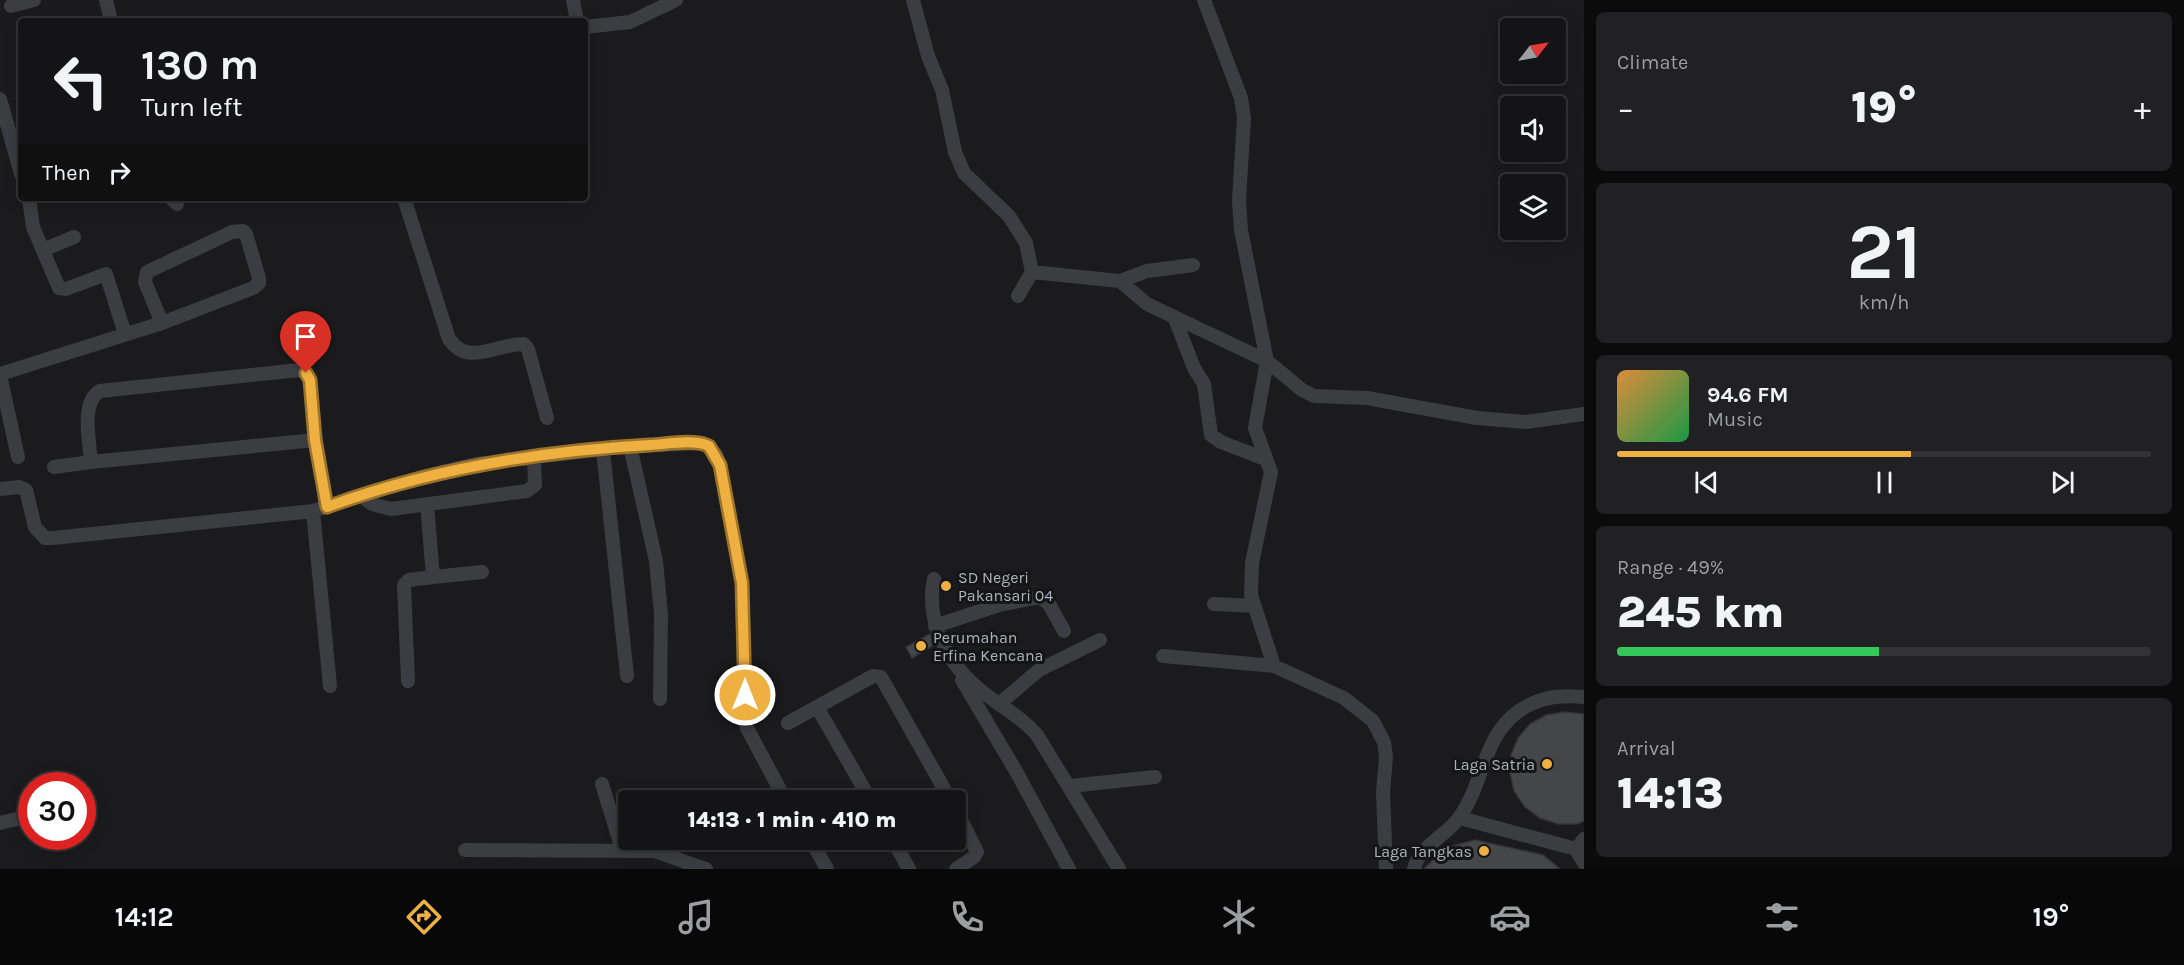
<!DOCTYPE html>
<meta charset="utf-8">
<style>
body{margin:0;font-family:Karla,sans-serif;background:#212123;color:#f1f3f6;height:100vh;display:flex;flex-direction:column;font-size:22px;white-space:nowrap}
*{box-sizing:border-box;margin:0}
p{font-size:20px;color:#9d9ea1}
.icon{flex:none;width:33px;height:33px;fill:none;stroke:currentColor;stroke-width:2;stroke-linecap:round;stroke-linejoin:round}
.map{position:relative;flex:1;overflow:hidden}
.side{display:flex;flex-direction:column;gap:12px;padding:12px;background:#0b0b0c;width:600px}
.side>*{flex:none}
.guide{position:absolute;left:18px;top:18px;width:570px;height:183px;border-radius:6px;box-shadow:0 3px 15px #0003,0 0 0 2px #333335;background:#141416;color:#f1f3f6;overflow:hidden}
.needle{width:39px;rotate:59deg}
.buttons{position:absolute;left:1500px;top:18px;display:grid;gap:12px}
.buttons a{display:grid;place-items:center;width:66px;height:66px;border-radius:6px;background:#141416;box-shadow:0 3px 15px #0003,0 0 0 2px #333335;font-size:30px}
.speed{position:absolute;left:18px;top:772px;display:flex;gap:12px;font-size:30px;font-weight:700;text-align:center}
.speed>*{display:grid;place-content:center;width:78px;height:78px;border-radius:50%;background:#141416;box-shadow:0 3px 15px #0003,0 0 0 2px #333335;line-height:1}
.speed .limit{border:9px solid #d22;background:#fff;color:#111}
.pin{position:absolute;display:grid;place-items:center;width:51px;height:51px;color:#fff;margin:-62px -26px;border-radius:50% 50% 50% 0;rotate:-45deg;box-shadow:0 0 6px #0007}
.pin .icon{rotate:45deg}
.me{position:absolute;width:66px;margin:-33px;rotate:0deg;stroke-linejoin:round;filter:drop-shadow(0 0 4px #0008)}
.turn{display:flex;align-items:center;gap:21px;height:126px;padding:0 24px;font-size:27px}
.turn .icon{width:78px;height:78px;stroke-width:2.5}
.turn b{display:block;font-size:42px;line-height:51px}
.then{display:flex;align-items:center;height:57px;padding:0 24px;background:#0003;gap:12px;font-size:22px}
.big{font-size:45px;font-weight:800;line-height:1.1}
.side .tile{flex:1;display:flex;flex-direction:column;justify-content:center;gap:9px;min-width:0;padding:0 21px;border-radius:9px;background:#212123}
.side .dial{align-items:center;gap:0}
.dial b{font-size:78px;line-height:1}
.song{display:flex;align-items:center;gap:18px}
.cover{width:72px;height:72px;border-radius:9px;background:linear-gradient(135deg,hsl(30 70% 55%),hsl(140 70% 35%))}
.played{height:6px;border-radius:3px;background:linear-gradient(90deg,#eeb141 55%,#333335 55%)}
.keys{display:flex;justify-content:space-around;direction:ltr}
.heat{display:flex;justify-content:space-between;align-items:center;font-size:33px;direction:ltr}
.charge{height:9px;border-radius:4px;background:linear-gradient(90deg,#34c759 49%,#333335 0)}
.trip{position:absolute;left:618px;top:790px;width:348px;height:60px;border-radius:6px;background:#141416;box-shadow:0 3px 15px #0003,0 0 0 2px #333335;font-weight:800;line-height:60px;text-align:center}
.tab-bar{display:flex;height:96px;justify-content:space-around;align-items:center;background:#080809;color:#9d9ea1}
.tab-bar .icon{width:42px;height:42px}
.tab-bar .active{color:#eeb141}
.tab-bar b{font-size:27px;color:#f1f3f6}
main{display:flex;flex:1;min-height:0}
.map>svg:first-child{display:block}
.building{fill:#45464a;stroke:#353539;stroke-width:1.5}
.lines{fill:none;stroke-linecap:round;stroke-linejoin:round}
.minor{stroke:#3c3d42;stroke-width:14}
.route-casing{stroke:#9b732a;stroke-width:15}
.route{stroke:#eeb141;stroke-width:10}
.poi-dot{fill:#eeb141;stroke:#151518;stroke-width:2}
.labels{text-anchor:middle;stroke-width:6;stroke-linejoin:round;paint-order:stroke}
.poi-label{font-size:16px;fill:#aeb2bc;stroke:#151518;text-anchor:start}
</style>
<main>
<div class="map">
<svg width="1584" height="869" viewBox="0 0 1584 869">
<rect width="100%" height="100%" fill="#1b1b1d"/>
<!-- building -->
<path class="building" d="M930,634L934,645L912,658L906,647Z
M1564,712L1584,714V821L1577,824H1558L1540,818L1525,807L1514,791L1510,773L1511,755L1518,738L1530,724L1546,715Z
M1475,840L1543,855L1560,869H1424L1445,848Z"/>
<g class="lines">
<!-- minor -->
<path class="minor" d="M106,0L111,21
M573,0L577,21
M913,0L928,56L942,90L955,152L964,173L1009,216L1026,243L1032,272L1018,296
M1204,0L1241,98L1244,118L1239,200L1241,230L1267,361L1255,428L1271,472L1252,563L1251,595L1274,666
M11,6L34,0
M585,27L630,22L676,0
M0,99L21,174
M29,198L33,227L59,288L66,289L106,274L125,334
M171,198L177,204
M404,198L449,339C468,367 495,344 524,344L528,349L547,418
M43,250L74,237
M1032,272L1120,281L1147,271L1193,265
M1120,281L1147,304L1267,361L1302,390L1314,396L1367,398L1477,418L1526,422L1584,414
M1175,319L1194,368L1204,384L1211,435L1221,442L1265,459
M0,374L162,323L253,288L259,283V278L246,234L243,231L232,232L147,272L145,282L162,323
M0,375L18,457
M630,446L656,561L661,614L660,699
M603,450L627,676
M91,462L316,440
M54,467L91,462C90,443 80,402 100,391L299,370L306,373L310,379L316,440L327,507
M0,489L19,487L26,490L35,527L45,538H53L313,511L425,476L476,464L630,446L703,443L716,454L720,465L742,583L745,719L747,728L786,801
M360,495L372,504L391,509L527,491L535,485L534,458
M313,511L330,686
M433,577L482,572
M934,579C925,620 947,663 979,689C999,706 1021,716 1037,735L1119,869
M1214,604L1254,606
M935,626L999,605L1040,597L1049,604L1064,631
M1163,656L1274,666L1344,698L1373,721L1384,742L1386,757L1383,793L1386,869
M962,680L1017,773L1069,869
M408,681L404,585L409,580L433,577L427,504
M999,704L1039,670L1100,640
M817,707L871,801
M788,723L873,676L881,677L951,801
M602,784L622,849
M1070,786L1155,777
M731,796L747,801
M956,810L977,852L974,857L956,869
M1460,818L1576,849
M0,823L17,819
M1584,839L1576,849L1584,863
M811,840L827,869
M893,840L909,869
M465,850L654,851L706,869
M656,851L705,840
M1414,869C1419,846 1446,836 1459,818C1487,779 1482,727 1531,704C1549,696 1564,695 1584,697"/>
</g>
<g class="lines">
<!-- route casing -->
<g class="route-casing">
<path id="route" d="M306,373L310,380L315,440L327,507C431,469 540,451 650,445C668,444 693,439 709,446L720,465L742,583L745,695"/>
</g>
<!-- route -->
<use href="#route" class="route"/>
</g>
<!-- markers -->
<g class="poi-dot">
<circle cx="946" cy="586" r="6"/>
<circle cx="921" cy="646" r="6"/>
<circle cx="1547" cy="764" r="6"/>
<circle cx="1484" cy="851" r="6"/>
</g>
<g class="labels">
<!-- poi labels -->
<g class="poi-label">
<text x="958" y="583">SD Negeri<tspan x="958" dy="18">Pakansari 04</tspan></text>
<text x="933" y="643">Perumahan<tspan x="933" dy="18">Erfina Kencana</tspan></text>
<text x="1535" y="770" text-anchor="end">Laga Satria</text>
<text x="1472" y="857" text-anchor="end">Laga Tangkas</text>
</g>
</g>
</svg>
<div class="buttons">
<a><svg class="needle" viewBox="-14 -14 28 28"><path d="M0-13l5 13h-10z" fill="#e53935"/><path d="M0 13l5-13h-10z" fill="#9d9ea1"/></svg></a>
<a><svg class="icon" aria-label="sound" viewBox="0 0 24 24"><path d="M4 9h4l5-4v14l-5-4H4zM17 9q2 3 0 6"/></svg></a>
<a><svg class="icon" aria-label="layers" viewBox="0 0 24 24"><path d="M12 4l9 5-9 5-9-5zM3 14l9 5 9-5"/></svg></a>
</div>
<div class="speed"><div class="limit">30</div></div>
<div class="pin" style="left:306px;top:373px;background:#d93025"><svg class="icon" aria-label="arrive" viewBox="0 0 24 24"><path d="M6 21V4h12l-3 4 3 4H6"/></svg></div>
<svg class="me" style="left:745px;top:695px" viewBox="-20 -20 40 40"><circle r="17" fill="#eeb141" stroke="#fff" stroke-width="3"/><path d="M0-11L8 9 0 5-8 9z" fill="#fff"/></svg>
<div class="trip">14:13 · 1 min · 410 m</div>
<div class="guide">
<div class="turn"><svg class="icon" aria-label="left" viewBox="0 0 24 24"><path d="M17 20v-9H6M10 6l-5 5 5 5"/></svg><div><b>130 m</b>Turn left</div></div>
<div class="then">Then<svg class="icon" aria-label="right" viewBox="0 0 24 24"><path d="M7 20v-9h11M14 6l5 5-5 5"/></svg></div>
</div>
</div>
<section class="side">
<div class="tile"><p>Climate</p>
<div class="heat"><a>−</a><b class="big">19°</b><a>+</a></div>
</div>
<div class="tile dial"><b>21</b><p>km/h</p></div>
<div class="tile">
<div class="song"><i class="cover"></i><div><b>94.6 FM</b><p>Music</p></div></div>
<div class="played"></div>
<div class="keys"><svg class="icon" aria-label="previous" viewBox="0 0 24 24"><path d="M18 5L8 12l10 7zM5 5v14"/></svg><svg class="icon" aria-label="pause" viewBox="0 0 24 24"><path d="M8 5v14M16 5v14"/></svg><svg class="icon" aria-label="next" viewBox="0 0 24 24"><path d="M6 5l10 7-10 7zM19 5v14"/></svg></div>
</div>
<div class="tile"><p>Range · 49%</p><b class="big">245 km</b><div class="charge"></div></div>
<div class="tile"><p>Arrival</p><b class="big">14:13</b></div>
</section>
</main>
<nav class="tab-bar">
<b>14:12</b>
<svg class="icon active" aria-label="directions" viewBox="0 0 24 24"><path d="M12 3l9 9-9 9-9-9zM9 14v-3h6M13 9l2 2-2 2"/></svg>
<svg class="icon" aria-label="music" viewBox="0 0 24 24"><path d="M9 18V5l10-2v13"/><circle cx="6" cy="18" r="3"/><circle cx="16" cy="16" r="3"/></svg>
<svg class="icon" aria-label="phone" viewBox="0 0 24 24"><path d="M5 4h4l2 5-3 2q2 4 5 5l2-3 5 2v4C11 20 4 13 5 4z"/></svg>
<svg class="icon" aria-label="climate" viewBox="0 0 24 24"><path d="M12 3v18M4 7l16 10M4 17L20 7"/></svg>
<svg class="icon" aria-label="car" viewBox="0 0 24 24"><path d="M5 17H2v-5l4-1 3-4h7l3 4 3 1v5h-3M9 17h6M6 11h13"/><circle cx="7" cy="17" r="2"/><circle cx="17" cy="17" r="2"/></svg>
<svg class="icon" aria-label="filters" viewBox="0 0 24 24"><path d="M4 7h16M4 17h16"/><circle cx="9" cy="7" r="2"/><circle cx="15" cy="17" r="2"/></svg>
<b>19°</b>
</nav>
